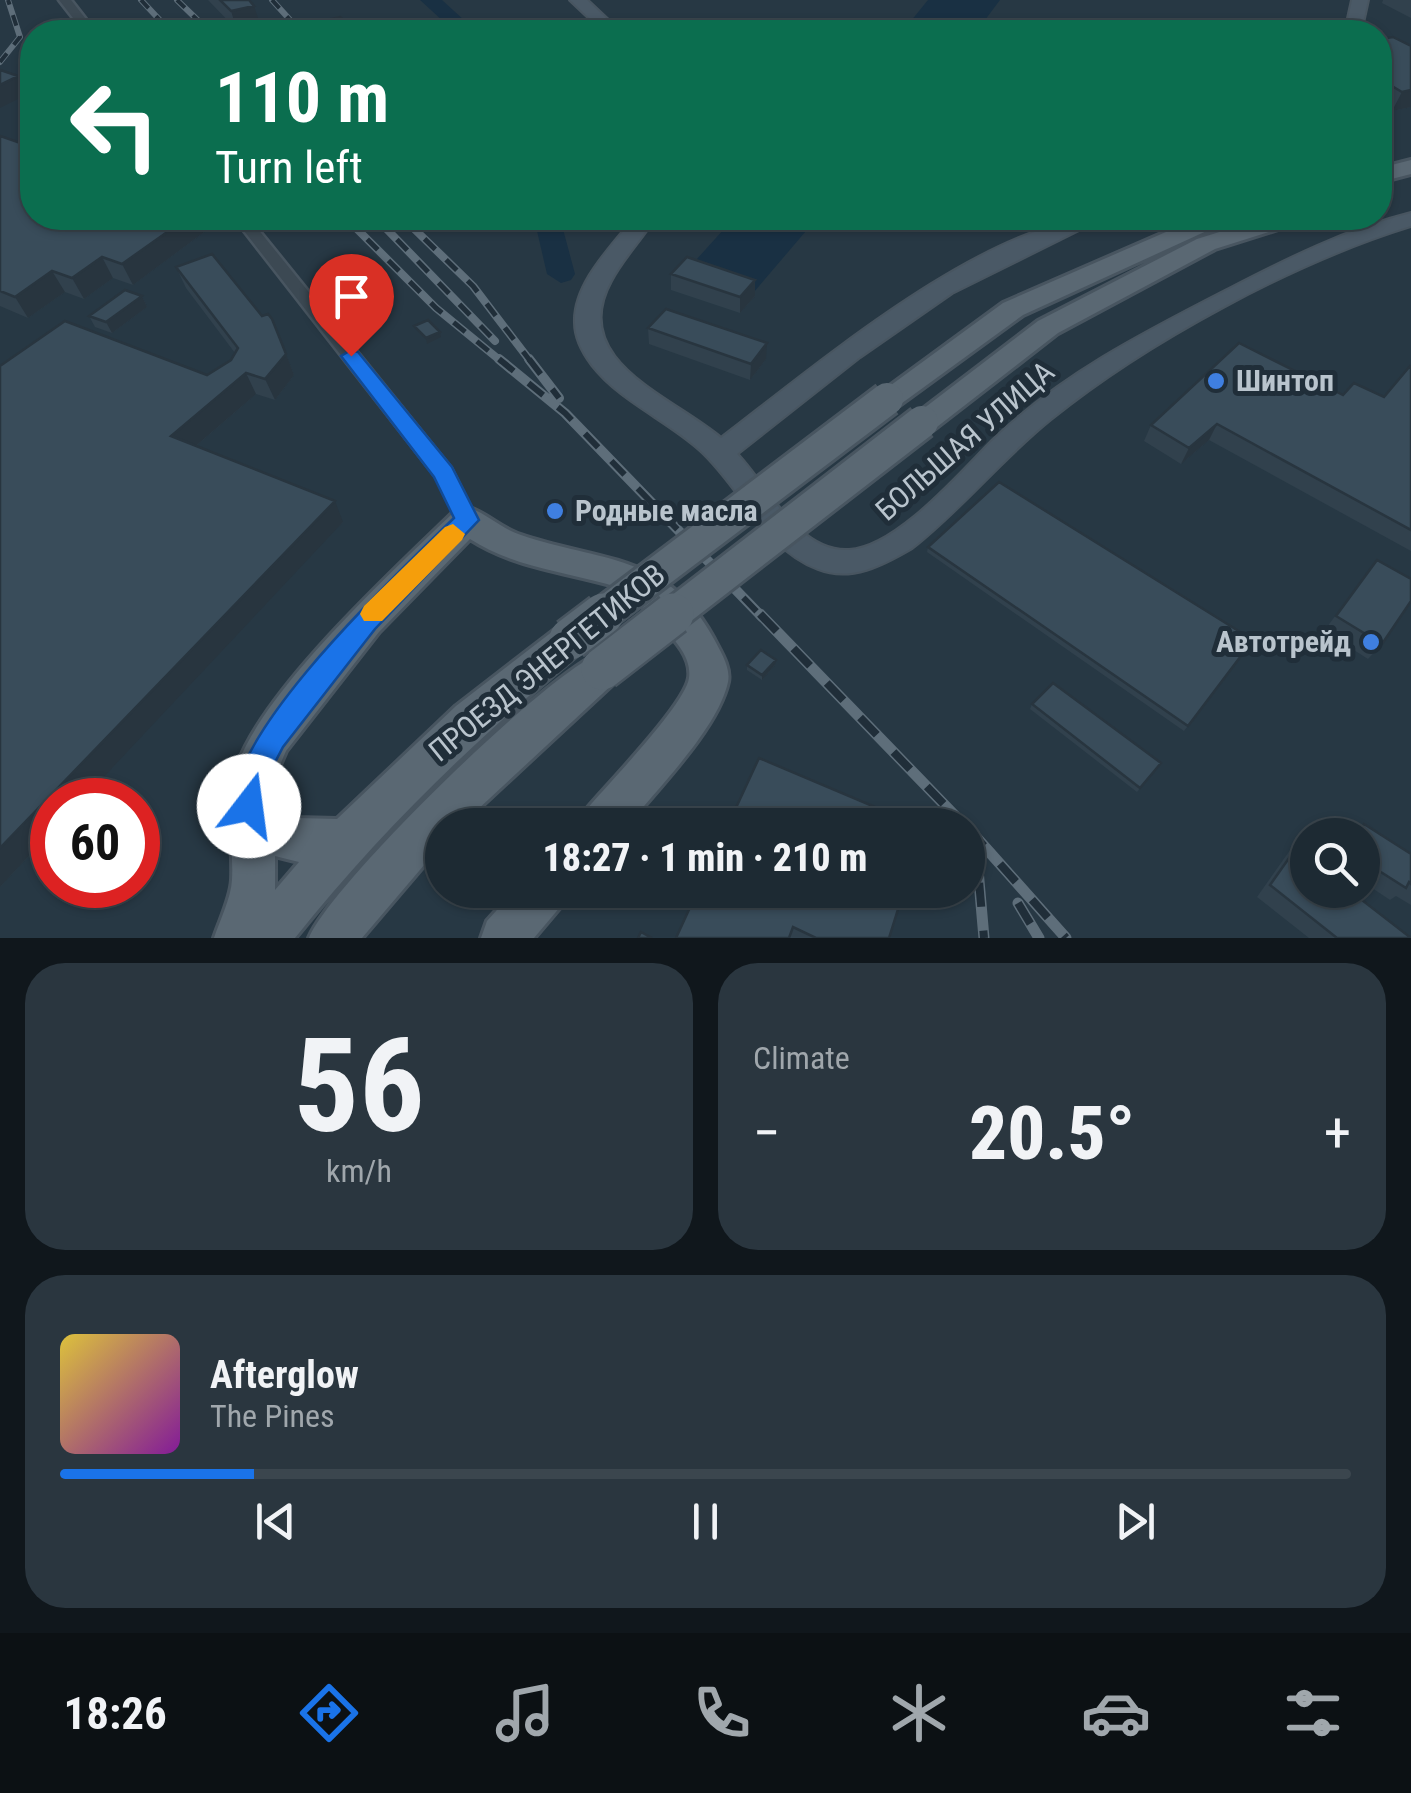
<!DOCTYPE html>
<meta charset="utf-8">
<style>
body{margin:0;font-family:"Roboto Condensed",sans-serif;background:#2a363f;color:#f1f3f6;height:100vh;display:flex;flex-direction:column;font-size:38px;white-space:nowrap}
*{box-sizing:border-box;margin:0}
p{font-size:32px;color:#a0a7ac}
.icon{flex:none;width:55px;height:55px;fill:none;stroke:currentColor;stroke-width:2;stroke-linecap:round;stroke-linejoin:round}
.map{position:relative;height:938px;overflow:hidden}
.sheet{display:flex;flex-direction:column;gap:25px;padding:25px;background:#10171c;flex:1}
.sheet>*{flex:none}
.banner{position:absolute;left:20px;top:20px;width:1372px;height:210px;border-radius:40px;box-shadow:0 2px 8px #0004,0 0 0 2px #3b464e;background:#0b6e4f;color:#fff;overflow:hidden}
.controls{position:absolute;left:1290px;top:818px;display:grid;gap:20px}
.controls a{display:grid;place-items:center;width:90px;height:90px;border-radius:50%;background:#1d2a33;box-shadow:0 2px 8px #0004,0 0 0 2px #3b464e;font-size:50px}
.speed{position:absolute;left:30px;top:778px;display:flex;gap:20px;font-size:50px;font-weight:700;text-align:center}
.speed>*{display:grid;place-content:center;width:130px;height:130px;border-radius:50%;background:#1d2a33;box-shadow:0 2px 8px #0004,0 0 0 2px #3b464e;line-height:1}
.speed .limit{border:15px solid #d22;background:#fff;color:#111}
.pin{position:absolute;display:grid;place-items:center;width:85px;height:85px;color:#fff;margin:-102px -42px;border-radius:50% 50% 50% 0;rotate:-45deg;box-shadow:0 0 10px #0007}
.pin .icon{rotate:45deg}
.me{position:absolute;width:110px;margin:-55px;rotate:15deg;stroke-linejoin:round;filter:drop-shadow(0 0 8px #0008)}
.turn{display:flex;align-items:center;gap:35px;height:210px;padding:0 30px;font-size:45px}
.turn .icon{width:130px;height:130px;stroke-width:2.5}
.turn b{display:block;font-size:70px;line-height:85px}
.big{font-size:75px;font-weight:800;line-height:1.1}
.sheet .tile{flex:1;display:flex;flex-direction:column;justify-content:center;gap:15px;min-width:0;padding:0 35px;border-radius:40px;background:#2a363f}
.sheet .dial{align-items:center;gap:0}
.dial b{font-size:130px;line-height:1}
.song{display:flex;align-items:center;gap:30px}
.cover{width:120px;height:120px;border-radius:15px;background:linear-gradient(135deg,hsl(50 70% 55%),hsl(290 70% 35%))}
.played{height:10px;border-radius:5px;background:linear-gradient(90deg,#1a73e8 15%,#3b464e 15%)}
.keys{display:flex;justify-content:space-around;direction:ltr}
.heat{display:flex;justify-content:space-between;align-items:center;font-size:55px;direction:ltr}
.sheet .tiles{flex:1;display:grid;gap:25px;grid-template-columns:1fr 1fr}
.tile:last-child{grid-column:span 2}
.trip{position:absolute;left:425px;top:808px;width:560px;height:100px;border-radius:50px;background:#1d2a33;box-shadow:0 2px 8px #0004,0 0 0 2px #3b464e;font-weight:800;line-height:100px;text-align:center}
.menu{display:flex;height:160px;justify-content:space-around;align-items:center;background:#0c1114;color:#a0a7ac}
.menu .icon{width:70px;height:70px}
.menu .on{color:#1a73e8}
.menu b{font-size:45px;color:#f1f3f6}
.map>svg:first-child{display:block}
.water{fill:#193043}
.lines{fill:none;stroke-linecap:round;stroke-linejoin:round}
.river{fill:#193043;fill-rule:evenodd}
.minor-casing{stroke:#485560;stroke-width:5}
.secondary-casing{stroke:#485560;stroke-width:4}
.primary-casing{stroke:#485560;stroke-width:6}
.minor{fill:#3c4953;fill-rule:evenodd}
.secondary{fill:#4a5966;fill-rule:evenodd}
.primary{fill:#5a6873;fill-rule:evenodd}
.rail-far3-casing{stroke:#5e6e7a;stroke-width:6}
.rail-far2-casing{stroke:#5e6e7a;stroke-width:8}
.rail-far1-casing{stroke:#5e6e7a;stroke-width:10}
.rail-casing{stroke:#5e6e7a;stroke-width:11}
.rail-far3{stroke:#202e39;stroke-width:4;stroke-dasharray:11;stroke-linecap:butt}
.rail-far2{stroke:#202e39;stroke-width:5;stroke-dasharray:15;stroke-linecap:butt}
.rail-far1{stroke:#202e39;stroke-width:6;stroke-dasharray:19;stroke-linecap:butt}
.rail{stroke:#202e39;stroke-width:8;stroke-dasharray:24;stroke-linecap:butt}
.primary-bridge-far1-casing{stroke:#485560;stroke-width:38;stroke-linecap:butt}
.primary-bridge-casing{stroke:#485560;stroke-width:46;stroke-linecap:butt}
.primary-bridge-far1{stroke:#5a6873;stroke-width:32}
.primary-bridge{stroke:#5a6873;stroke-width:41}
.wall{fill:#31414d}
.shaded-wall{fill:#28353f}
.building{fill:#394c5a;stroke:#28353f;stroke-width:2.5}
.route{fill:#1a73e8;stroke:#114b97;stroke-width:2.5}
.slow{fill:#f59e0b}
.shop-dot{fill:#3f7fe0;stroke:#202e39;stroke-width:4}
.labels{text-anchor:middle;stroke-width:10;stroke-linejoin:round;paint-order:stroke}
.poi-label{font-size:30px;font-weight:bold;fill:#b9c4cd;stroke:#202e39;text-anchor:start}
.street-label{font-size:30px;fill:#b9c4cd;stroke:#202e39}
</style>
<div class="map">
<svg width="1411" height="938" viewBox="0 0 1411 938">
<rect width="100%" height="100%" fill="#273844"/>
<!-- water -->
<path class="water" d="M928,0H1000L976,32H902Z
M734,218H817L754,292L687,270Z"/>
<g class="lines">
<!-- river -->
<path class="river" d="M420,0H442L477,32H455Z
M534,218H560L575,274L571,280L561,283L547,274Z"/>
<!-- minor casing -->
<g class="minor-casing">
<path id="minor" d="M59,0H71L96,32H84Z
M234,218H249L451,468L477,520L474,526H460L436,477Z"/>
</g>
<!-- secondary casing -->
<g class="secondary-casing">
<path id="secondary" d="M570,0H587L621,32H604Z
M1352,0H1368L1361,32H1345Z
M1411,213V226C1294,262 1146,342 1051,419C1001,459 962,509 912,548C883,565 851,582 818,569C763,548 742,488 700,450C667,420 620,401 592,365C583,353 575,338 575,323C573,284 612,246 634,218H655C642,239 623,258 611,281C567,361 671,396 721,438C812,369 989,218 1103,218L952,293L860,357L737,454C767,485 798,553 849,550C896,548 960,473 992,441C1060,375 1145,332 1229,289C1287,259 1347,229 1411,213Z"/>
</g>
<!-- primary casing -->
<g class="primary-casing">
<path id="primary" d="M1411,160V174L1380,182V168Z
M1198,218H1235L1023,315L898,406H876L872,399L1003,303Z
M1264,218H1300L1297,223L1215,249L1058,333L933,430H911L906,422L1038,321L1197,239Z
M467,507C487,513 501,529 521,535C600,562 668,553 714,639C720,651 731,667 728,682C718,728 658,788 628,825H579L586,810C607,785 685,705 689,678C692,657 674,639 661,625C647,610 627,590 607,584C559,571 512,566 470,539L379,632L286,751L277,772L271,809L297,818L337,819L456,706L557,628L570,623L583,628L589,639L583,650C477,738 381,830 295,938H214C220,920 231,898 232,880C234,843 224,810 235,773C256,696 395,569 455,511ZM275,856L299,862L275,890Z
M602,652L616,657L621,669L616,681L461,825H442V844L362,938H309C331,884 548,672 602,652Z
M515,890H568L561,906L534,938H481L487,921Z"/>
</g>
<!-- minor -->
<use href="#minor" class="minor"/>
<!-- secondary -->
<use href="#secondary" class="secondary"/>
<!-- primary -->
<use href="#primary" class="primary"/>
<!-- rail-far3 casing -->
<g class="rail-far3-casing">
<path id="rail-far3" d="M141,0L171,32
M177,0L210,32
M272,0L301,32
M0,62L20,37L8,0"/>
</g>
<!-- rail-far2 casing -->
<g class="rail-far2-casing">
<path id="rail-far2" d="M346,218L436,308L502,362
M376,218L495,341
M403,218L473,286L531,362"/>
</g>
<!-- rail-far1 casing -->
<g class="rail-far1-casing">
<path id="rail-far1" d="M499,359L565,413L762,617
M529,359L559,398"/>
</g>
<!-- rail casing -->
<g class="rail-casing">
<path id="rail" d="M760,614L964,825
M968,828L1066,938
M975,835L984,938
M1018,903L1039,938"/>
</g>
<!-- rail-far3 -->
<use href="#rail-far3" class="rail-far3"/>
<!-- rail-far2 -->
<use href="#rail-far2" class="rail-far2"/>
<!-- rail-far1 -->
<use href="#rail-far1" class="rail-far1"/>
<!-- rail -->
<use href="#rail" class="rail"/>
<!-- primary-bridge-far1 casing -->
<g class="primary-bridge-far1-casing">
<path id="primary-bridge-far1" d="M599,617L887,399
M670,617L922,422"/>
</g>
<!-- primary-bridge casing -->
<g class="primary-bridge-casing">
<path id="primary-bridge" d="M570,639L603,614
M602,669L673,614"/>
</g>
<!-- primary-bridge-far1 -->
<use href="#primary-bridge-far1" class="primary-bridge-far1"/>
<!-- primary-bridge -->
<use href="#primary-bridge" class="primary-bridge"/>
</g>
<!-- wall -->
<path class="wall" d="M208,0H249L260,24L237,30Z
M1383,0H1411V18L1382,3Z
M1380,39L1411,107L1392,111L1380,104Z
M0,136L215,224L133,285L113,278L84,299L65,292L28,318L0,306Z
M176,267L262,316L272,319L294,375L275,400L256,394L196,446L343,522L52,800V831L0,887L207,375L231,360L235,353L186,288Z
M671,274L755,280V296L740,313L671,290Z
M142,296L147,307L112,333L95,327L89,316Z
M648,328L766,359L750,380L649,344Z
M1411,367V551L1209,440L1181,464L1144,441L1151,425L1343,395L1384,397Z
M928,547L1253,640L1184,731L927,552Z
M1365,576L1382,644L1368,659L1324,631Z
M747,665H775L762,680L747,670Z
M1032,704L1161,763L1137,792L1030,709Z
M1364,824L1411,854V905L1396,896L1390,900L1366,884L1362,835H1351Z
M1306,834L1358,897L1411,938H1309L1257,897L1293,846Z
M698,890L889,938H676Z"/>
<!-- shaded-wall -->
<path class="shaded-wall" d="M254,6L260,24L237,30L231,11Z
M18,76L28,94L0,108V85Z
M1411,90V107L1392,111L1402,92Z
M187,218H212L215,224L133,285L122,264Z
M102,257L113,278L84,299L72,278Z
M52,271L65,292L28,318L15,297Z
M755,280V296L740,313V297Z
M142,296L147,307L112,333L106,322Z
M440,332L441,337L427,344L426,338Z
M767,343L766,359L750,380L751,364Z
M286,354L294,375L275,400L265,379Z
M246,373L256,394L183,457L171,436Z
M1217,424L1209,440L1181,464L1189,448Z
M335,501L343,522L82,800H52V831L0,887V848Z
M776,660L775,665L762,680V675Z"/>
<!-- building -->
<path class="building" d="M220,0H249L254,6L231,11Z
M340,17L356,32H329L319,22Z
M380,27L386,32H360Z
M1393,37L1411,46V90L1402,92L1380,79V39Z
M0,70L18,76L0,85Z
M0,136L32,147V218H187L122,264L102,257L72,278L52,271L15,297L0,291Z
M212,254L262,316L268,314L272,319L286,354L265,379L246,373L171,436L335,501L0,848V366L65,321L207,375L231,360L238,348L176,267Z
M687,257L755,280L740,297L671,274Z
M125,290L142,296L106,322L89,316Z
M666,309L767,343L751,364L648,328Z
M428,320L440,332L426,338L414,326Z
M1239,343L1343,395L1354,383L1384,397L1410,366L1411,367V530L1217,424L1189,448L1151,425Z
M999,482L1253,640L1188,726L928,547Z
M1377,560L1411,579V601L1382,644L1336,616Z
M761,650L776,660L762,675L747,665Z
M1053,683L1161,763L1140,788L1032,704Z
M759,758L875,807L869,825H728Z
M1364,824L1411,854V884L1409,882L1406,888L1376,869L1362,890V835H1359Z
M1306,834L1308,835V890H1362L1358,897L1411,938H1337L1270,885Z
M698,890H904L889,938H816L793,927L789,938H676Z
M641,932L652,938H638Z"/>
<!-- route -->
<path class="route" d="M351,350L358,352L452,467L479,520L375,629L283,747L270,772L260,816L249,820L238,816C209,748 406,565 454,518L434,477L341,356Z"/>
<!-- slow -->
<path class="slow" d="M453,524L465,534L462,540L382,621H364L360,614L364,606L445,527Z"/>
<!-- markers -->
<g class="shop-dot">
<circle cx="1216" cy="381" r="10"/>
<circle cx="555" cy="511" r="10"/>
<circle cx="1371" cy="642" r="10"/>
</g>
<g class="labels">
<!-- poi labels -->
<g class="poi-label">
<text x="1236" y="391">Шинтоп</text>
<text x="575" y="521">Родные масла</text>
<text x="1351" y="652" text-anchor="end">Автотрейд</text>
</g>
<!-- street labels -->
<g class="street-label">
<text transform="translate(965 441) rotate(-41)" y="10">БОЛЬШАЯ УЛИЦА</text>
<text transform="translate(547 663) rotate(-39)" y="10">ПРОЕЗД ЭНЕРГЕТИКОВ</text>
</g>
</g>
</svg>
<div class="controls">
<a><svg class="icon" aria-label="search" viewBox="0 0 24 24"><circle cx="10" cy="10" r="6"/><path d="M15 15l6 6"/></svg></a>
</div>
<div class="speed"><div class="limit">60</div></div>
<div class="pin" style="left:351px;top:356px;background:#d93025"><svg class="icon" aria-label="arrive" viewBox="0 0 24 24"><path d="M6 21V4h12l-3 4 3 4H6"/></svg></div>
<svg class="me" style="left:249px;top:806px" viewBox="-20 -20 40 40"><circle r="19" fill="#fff"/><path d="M0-13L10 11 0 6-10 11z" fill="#1a73e8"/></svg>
<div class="trip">18:27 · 1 min · 210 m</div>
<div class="banner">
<div class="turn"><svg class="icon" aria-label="left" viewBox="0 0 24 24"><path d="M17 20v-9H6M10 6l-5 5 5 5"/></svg><div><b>110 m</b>Turn left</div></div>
</div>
</div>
<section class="sheet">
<div class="tiles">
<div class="tile dial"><b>56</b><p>km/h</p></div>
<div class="tile"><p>Climate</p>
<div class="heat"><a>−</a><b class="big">20.5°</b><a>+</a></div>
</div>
<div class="tile">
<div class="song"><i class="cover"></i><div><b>Afterglow</b><p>The Pines</p></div></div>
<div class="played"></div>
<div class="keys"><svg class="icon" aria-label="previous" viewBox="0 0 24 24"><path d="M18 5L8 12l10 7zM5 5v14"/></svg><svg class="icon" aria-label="pause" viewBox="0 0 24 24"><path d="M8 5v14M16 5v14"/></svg><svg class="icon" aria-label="next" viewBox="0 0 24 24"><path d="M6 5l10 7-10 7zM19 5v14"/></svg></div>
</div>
</div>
</section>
<nav class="menu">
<b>18:26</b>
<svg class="icon on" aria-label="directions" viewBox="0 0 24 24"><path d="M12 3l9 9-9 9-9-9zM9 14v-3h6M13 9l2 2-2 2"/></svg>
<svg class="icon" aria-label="music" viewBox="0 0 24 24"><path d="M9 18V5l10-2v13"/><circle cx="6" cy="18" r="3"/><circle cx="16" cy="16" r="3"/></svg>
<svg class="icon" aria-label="phone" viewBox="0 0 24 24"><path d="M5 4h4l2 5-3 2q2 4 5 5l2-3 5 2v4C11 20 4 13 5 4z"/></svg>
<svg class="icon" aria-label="climate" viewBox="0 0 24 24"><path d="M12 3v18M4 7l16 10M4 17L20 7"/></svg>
<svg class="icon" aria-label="car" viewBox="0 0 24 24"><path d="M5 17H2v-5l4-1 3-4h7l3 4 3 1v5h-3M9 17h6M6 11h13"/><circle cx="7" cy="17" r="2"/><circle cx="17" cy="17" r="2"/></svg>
<svg class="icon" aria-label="filters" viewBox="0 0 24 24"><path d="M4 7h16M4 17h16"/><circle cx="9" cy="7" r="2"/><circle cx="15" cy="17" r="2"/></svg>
</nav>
